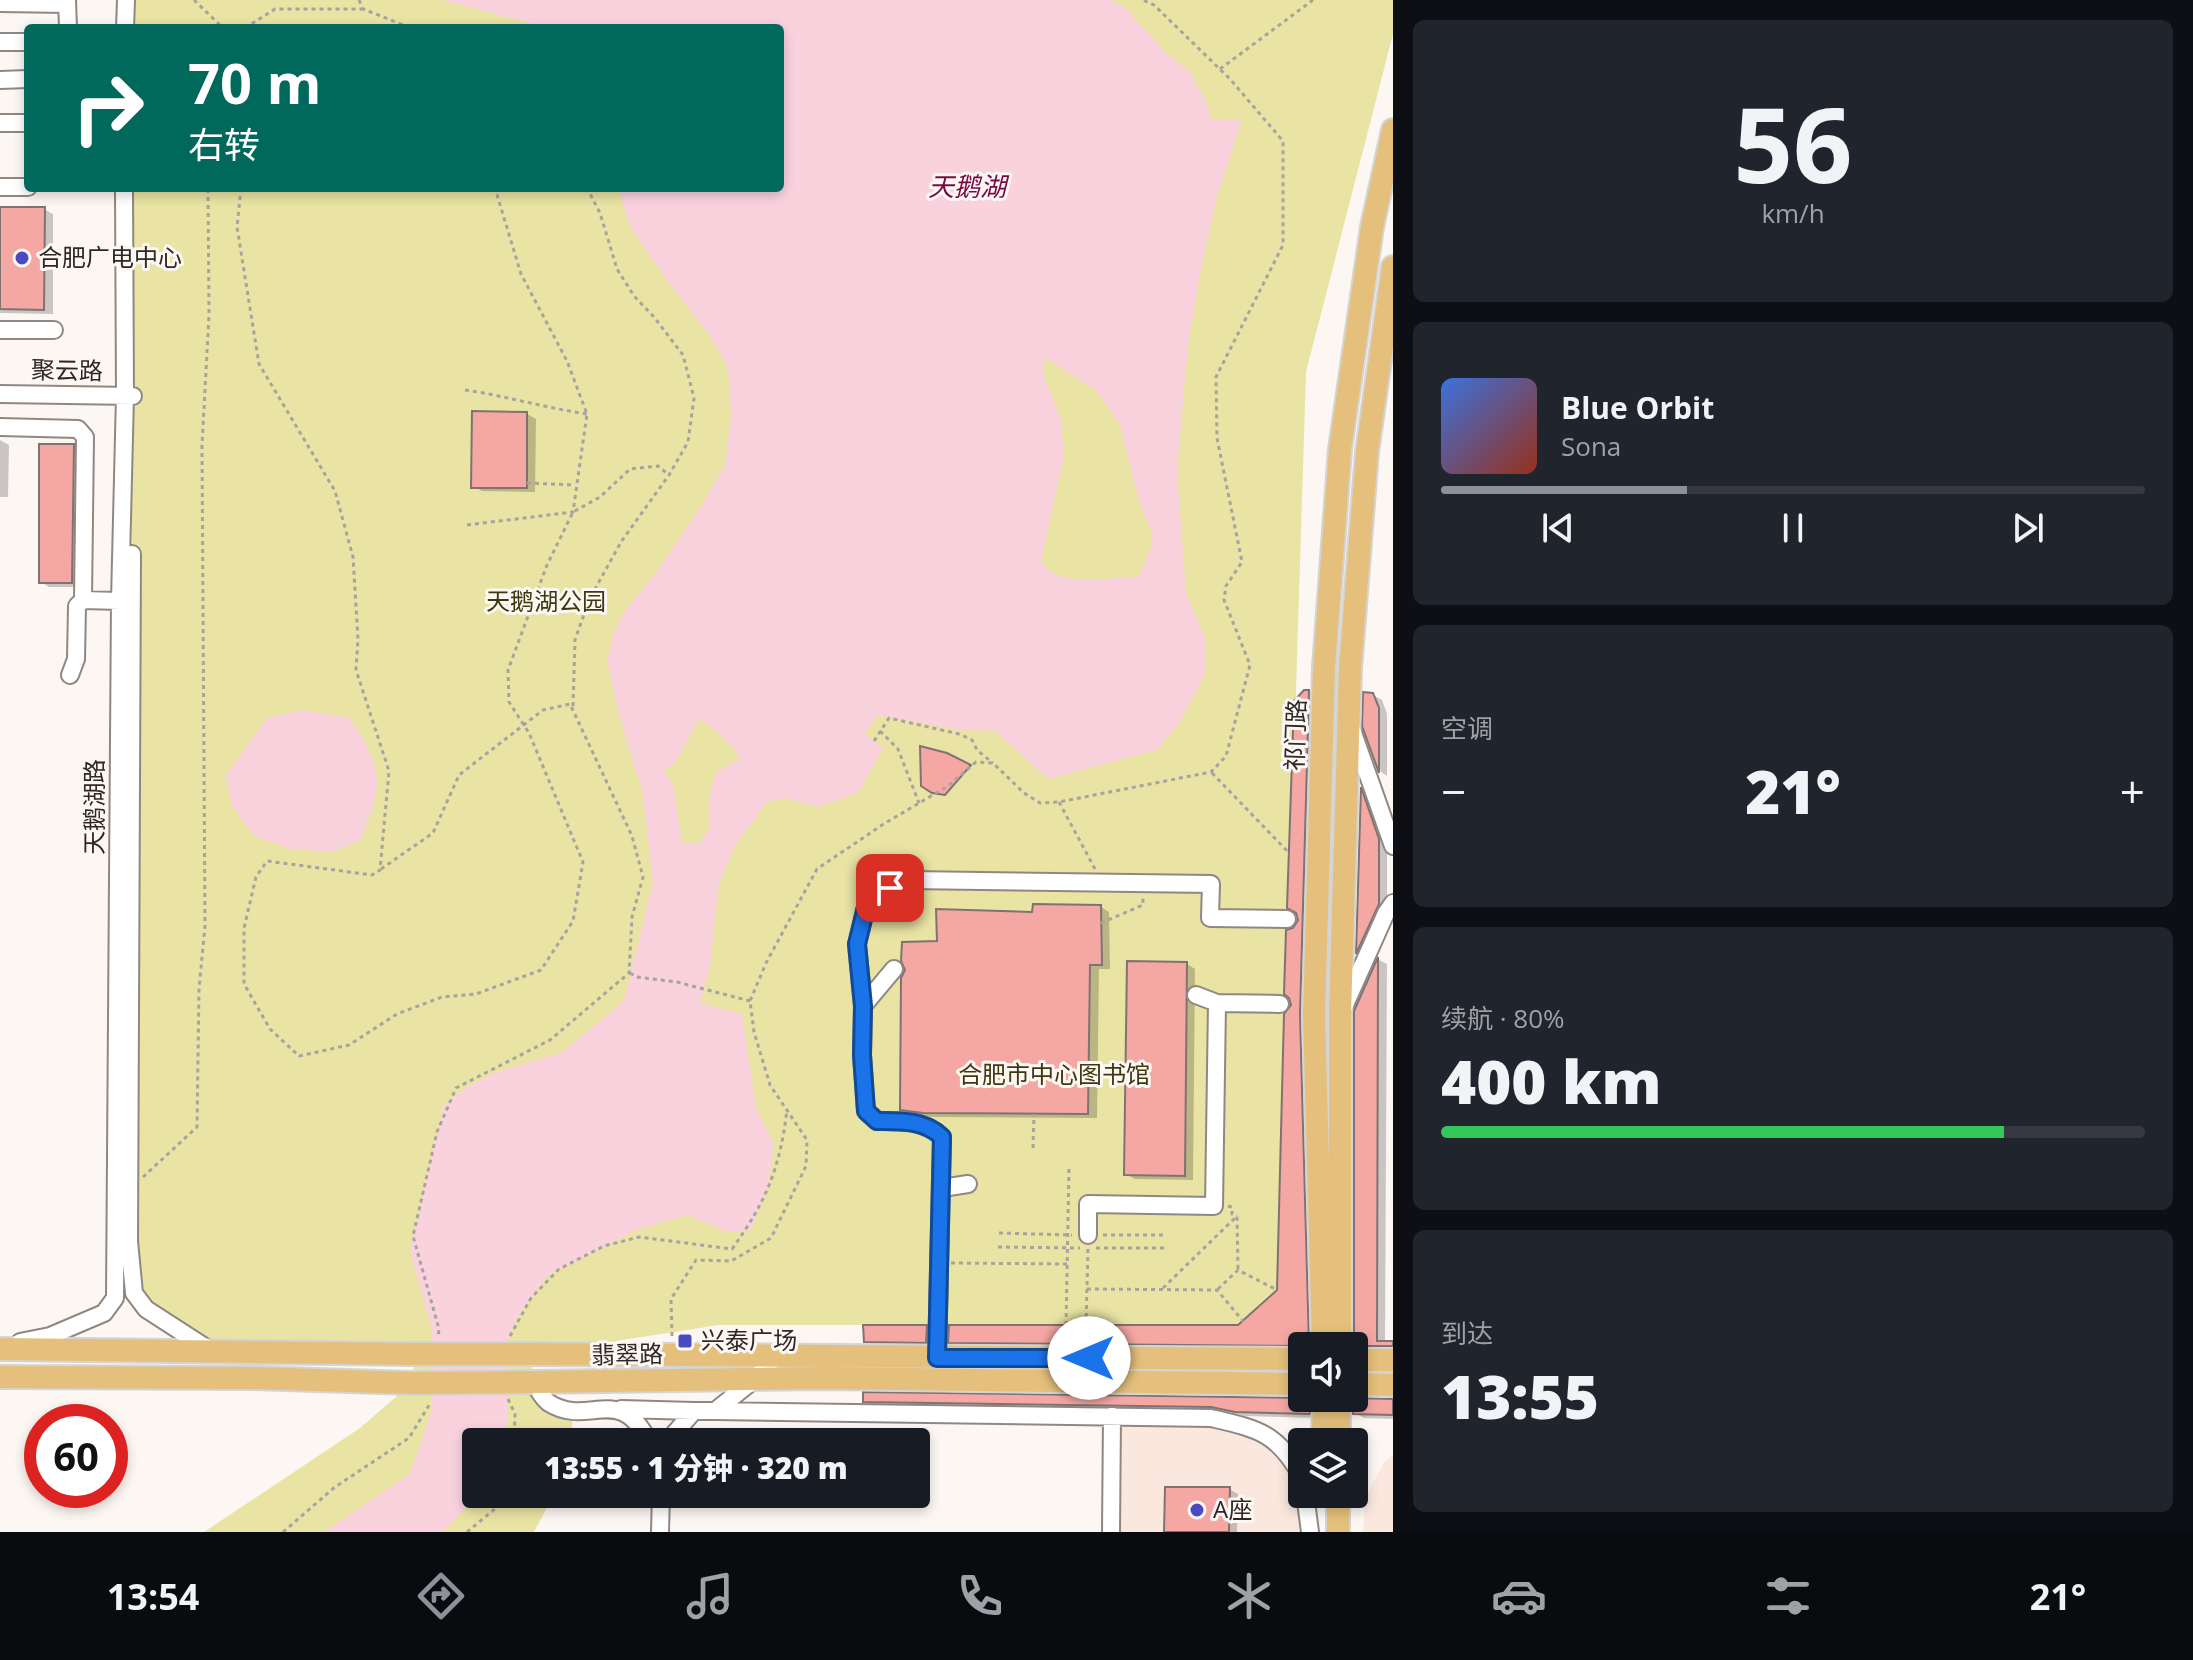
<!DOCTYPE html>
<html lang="zh">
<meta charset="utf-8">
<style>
body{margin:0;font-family:"Open Sans","Noto Sans SC",sans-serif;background:#20242c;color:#f1f3f6;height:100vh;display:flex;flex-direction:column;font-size:30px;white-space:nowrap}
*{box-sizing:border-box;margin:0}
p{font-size:26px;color:#9ea1a6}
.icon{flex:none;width:44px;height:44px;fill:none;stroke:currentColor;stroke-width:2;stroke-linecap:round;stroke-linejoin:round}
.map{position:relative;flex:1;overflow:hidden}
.panel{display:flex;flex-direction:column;gap:20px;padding:20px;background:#0d0f14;width:800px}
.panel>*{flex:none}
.banner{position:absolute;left:24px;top:24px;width:760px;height:168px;border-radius:8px;box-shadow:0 4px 12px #0003;background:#00695c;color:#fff;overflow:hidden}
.tools{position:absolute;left:1288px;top:1332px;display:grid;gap:16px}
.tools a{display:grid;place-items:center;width:80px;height:80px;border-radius:8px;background:#171b24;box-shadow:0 4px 12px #0003;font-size:40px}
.speed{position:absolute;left:24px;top:1404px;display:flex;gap:16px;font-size:40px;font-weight:700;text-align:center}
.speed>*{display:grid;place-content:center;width:104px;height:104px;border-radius:50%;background:#171b24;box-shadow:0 4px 12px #0003;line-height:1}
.speed .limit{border:12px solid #d22;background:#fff;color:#111}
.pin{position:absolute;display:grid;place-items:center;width:68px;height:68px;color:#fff;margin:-34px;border-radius:16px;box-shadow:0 4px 12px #0006}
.me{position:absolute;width:88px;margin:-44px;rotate:270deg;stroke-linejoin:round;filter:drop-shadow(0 0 6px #0008)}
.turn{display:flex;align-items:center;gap:28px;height:168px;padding:0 32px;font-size:36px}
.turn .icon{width:104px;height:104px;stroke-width:2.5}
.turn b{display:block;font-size:56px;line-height:68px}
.big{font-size:60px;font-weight:800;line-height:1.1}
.panel .widget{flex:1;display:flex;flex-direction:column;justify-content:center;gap:12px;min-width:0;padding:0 28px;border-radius:12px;background:#20242c}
.panel .dial{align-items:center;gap:0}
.dial b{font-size:104px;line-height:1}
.song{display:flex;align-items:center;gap:24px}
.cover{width:96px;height:96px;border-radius:12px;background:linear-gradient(135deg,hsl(220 70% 55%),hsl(10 70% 35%))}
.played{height:8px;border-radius:4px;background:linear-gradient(90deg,#8c9099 35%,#363941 35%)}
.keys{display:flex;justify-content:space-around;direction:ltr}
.heat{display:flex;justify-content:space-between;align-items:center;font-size:44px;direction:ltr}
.charge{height:12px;border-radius:6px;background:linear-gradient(90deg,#34c759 80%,#363941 0)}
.trip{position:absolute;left:462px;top:1428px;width:468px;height:80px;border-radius:8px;background:#171b24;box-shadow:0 4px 12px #0003;font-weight:800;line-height:80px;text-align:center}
.menu{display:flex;height:128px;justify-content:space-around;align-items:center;background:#090b0e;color:#9ea1a6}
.menu .icon{width:56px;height:56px}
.menu .active{color:#8c9099}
.menu b{font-size:36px;color:#f1f3f6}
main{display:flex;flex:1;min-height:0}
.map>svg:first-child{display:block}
.built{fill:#fae8de}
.green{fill:#e9e3a4}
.water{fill:#f9d2de;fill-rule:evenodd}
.shadow{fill:#0003}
.building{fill:#f5a8a3;stroke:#7f7372;stroke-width:2}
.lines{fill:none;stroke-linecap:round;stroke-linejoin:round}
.minor-casing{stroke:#918782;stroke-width:20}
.major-casing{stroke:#d5d4d4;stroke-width:26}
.path{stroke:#a8a39f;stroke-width:3;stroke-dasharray:4 4;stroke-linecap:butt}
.minor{stroke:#fff;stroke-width:16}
.major{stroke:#e5c07c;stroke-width:22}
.major-bridge-casing{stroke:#d5d4d4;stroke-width:26;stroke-linecap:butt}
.major-bridge{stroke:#e5c07c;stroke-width:22}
.route-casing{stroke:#114b97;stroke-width:20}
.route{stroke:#1a73e8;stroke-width:14}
.poi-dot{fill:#4a4bc1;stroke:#fdf7f3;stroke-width:3}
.labels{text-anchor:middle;stroke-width:6;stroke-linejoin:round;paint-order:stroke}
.poi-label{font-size:24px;fill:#2c2826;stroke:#fdf7f3;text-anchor:start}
.street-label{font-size:24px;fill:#2c2826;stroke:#fdf7f3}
.park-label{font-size:24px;fill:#3c3810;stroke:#fdf7f3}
.water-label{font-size:26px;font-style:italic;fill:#760941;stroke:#fdf7f3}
</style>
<main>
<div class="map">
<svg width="1393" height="1532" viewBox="0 0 1393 1532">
<rect width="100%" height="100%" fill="#fdf7f3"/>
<!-- built -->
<path class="built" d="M1112,1416L1257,1429L1302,1476V1494L1310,1532H1111Z
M1393,1455V1532H1363L1365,1498L1385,1461Z"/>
<!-- green -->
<path class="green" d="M134,0H1393V34L1306,372L1277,1290L1238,1325H719L532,1354C532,1393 539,1398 574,1410L570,1442H476V1494H554L534,1532H204L360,1428L412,1383L415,1354L213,1351L146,1309L129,1241L133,188H780V28H134Z"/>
<!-- water -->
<path class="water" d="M443,0H1111L1123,6L1168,55L1192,73L1195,83L1206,100L1211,119H1242L1216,200L1199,279L1188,344L1177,471L1186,593L1206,640V672L1178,725L1156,750L1048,779L996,731L955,729L877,715L865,734L883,748L859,792L818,807L785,798L767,802L736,844L719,883L710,965L700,1003L742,1014L756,1108L774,1145L768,1185L751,1230L728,1232L687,1215L636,1230L547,1276L518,1316L506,1341L508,1420L501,1442H476V1494H480L442,1532H324L410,1474L431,1413L432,1330L410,1251L444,1104L472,1084L497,1072L563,1052L624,1001L653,883L643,794L620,718L607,661L613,635L626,609L656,573L705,500L725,465L731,416L728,367L708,333L668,282L630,226L618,188H780V28H549ZM1045,358L1097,391L1120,425L1140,505L1152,532V544L1139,576C1112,578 1055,589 1041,561L1064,456L1061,420L1043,374ZM699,719C712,726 735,746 740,759L716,772L710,795V827L699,844H682L673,784L663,770L675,763Z
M302,710L350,718C383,770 384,781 361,839L334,852L291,849L255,836L232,806L226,775L267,718Z"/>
<!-- shadow -->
<path class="shadow" d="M0,209H44L53,214V314L0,313Z
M527,414L536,419L535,492L482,491L473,486Z
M0,440L9,445L8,497H0Z
M73,446L82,451L80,587H49L41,582Z
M1309,692L1318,697L1317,1346H1302V1351L959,1347L950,1342L1239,1327L1279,1290L1294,930L1300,920Z
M1373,695L1382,700L1387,714V776L1381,772L1364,726Z
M1362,791L1369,795L1387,845V910L1365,957L1358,953Z
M1101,907L1109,912L1110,969H1099L1097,1118L933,1117L911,1114L902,1109L939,943L1034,914Z
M1379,960L1387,964L1385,1343H1393V1351L1365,1350L1356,1345V1012Z
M1187,964L1195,969L1193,1180L1135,1179L1126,1174Z
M926,1327L935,1332V1346H874L866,1341Z
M1313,1398L1318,1418L1245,1416L1222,1411L873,1406L865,1401Z
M1393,1401V1419L1364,1418L1355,1413Z
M1229,1489L1238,1494L1237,1532H1167Z"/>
<!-- building -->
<path class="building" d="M0,207H45L44,310L0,309Z
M472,411L527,412V488H471Z
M39,444H74L72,583H39Z
M1304,690H1309L1300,1015L1309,1346L948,1343L949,1325H1238L1277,1290L1284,1014L1291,1005L1289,998L1284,994L1286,930L1293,928L1298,920L1296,913L1287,908L1294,701Z
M1363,692L1373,693L1379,708V773L1362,726Z
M920,746L947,753L971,765L945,795L932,793L921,786Z
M1361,787L1379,839V904L1356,954Z
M1033,904L1101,905L1102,965H1090L1088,1114L923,1113L900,1110L901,978L905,970L901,961L902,942L937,941L936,909L1032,912Z
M1378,957L1377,1341H1393V1346H1354V1011Z
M1127,961L1187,962L1185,1176L1124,1175Z
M863,1325H927L926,1343L864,1342Z
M863,1392L1310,1398V1414L1235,1412L1211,1407L863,1402Z
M1353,1398L1393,1399V1415L1353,1414Z
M1165,1487H1230L1229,1532H1164Z"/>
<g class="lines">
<!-- minor casing -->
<g class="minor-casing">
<path id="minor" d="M67,0L68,28
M0,3L67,4
M125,28L126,0
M0,42H28
M0,80L28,79
M0,123H28
M0,187H28
M0,330H54
M0,394L133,396
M0,427L78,429L85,437L83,600L77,606L76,659L70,675
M132,554L129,1241L134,1293L146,1309L211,1351
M83,600L120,601
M1352,730L1393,846
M894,969L863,1006L862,1055L866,1111L877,1121C902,1121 924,1119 942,1137L937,1358
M1196,995L1217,1003
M863,1006L857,944L866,907L890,888L909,880L1211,884L1210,918L1287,919
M1344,1007L1386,913L1393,903
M942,1188L968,1184
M1088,1235V1204L1214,1206L1217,1003L1280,1004
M20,1342L50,1336L104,1313L115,1298L120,601L125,395L124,188
M533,1382C538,1389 542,1398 549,1403C589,1428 619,1382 649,1442
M621,1409L694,1411
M715,1411L1211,1418C1258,1429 1277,1432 1302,1477
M670,1442L673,1435L694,1411H715L755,1379L776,1356
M1305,1494L1310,1532
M660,1532L661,1494
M1111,1532L1112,1416"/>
</g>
<!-- major casing -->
<g class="major-casing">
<path id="major" d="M1323,1346L1314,1015L1324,667L1340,449L1372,227L1393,130
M1340,1346V1015L1350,669L1367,452L1393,267
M0,1349L415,1354
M532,1354L1302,1359
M1354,1360H1393
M0,1377L251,1378L412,1383
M533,1382L824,1378L1302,1384
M1354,1384L1393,1385
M1323,1442L1324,1398
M1339,1442V1398
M1338,1532V1494"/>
</g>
<!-- path -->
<path class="path" d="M194,0L223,28
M359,0L363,9L411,28
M245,28L275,9H363
M1220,69L1313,0
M241,188L237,227L259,364L335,491L353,557L358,639L356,670L389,771L380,870L372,875L267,861L256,877L244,928V984L270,1029L299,1056L349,1045L397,1014L442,997L476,994L541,970L573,921L583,862L529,733L509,702L508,670L547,565L573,512L600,497L630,469L658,466L669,475
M465,390C506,396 546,408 587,414
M527,483L575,485
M467,525L573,512L587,414L567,361L521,274L495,188
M573,706L575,640L589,600L621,542L669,475L688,442L694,398L683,355L654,317L634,296L617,269L600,213L587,188
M880,731L898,749L919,803
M874,741L889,718L959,734L972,740L977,750L993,763
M1212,773L1290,854
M1059,802L1095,869
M381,869L433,833L459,775L543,710L570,704L632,836L643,877L632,917L629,973L550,1040L456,1088L437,1132L413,1236L439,1329L438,1338
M1101,923L1143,905V898
M630,973L637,977L677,982L750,1001
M1033,1148L1034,1114
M143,1177L197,1127L199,989L205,926L202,445L209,315L208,188
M1228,1206L1232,1207V1214L1237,1216
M999,1233L1072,1235
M1103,1235H1164
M998,1247L1080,1248
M1096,1248H1164
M951,1263L1067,1264
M1163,1288L1237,1216L1238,1270
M1087,1289L1217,1290L1243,1321
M1218,1289L1238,1270L1277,1290
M1066,1325L1069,1168
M1086,1325L1088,1249
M510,1336L531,1298L559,1269L604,1246L639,1237L732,1249C766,1202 780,1168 787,1110
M672,1336L671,1299L696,1260L731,1261L771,1238L806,1166L807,1140L770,1085L754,1032L750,1001L766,963L817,869L882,825L948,786L976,762L993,763L1024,793L1040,803L1059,802L1211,772L1226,756L1250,665L1224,600L1226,586L1242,562L1217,438L1216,377L1283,245V141L1230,79L1154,5L1143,0
M508,1399L515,1414L514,1442
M283,1532L335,1487L409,1438L431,1402
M467,1532L496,1508L500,1494"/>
<!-- minor -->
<use href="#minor" class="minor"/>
<!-- major -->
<use href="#major" class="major"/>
<!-- major-bridge casing -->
<g class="major-bridge-casing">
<path id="major-bridge" d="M415,1354H532
M412,1383L533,1382"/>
</g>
<!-- major-bridge -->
<use href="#major-bridge" class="major-bridge"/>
</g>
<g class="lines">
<!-- route casing -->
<g class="route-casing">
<path id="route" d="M890,888L866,907L857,944L863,1006L862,1055L866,1111L877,1121C901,1121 924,1120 942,1137L937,1358H1089"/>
</g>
<!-- route -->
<use href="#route" class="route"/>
</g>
<!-- markers -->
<g class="poi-dot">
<circle cx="22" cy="258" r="8"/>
<rect x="677" y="1333" width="16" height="16" rx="4"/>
<circle cx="1197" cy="1510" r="8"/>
</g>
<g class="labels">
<!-- poi labels -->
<g class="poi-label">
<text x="38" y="266">合肥广电中心</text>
<text x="701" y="1349">兴泰广场</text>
<text x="1213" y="1518">A座</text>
</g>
<!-- street labels -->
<g class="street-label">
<text transform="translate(67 371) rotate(1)" y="8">聚云路</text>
<text transform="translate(1296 735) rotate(-88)" y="8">祁门路</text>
<text transform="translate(95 807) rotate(-90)" y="8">天鹅湖路</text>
<text transform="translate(627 1355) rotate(-1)" y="8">翡翠路</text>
</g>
<!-- park labels -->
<g class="park-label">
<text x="546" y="610">天鹅湖公园</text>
<text x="1054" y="1083">合肥市中心图书馆</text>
</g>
<!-- water labels -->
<g class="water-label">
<text x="967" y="196">天鹅湖</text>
</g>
</g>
</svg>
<div class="tools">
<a><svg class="icon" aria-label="sound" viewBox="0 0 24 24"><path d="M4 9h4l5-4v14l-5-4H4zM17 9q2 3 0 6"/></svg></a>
<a><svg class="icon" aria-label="layers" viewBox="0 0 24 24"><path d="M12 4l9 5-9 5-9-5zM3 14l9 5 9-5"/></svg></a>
</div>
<div class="speed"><div class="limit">60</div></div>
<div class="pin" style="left:890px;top:888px;background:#d93025"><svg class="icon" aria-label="arrive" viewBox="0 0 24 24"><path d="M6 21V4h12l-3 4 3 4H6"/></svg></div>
<svg class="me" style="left:1089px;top:1358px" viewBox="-20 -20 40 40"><circle r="19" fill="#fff"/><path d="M0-13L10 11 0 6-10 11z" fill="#1a73e8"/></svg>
<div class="trip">13:55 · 1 分钟 · 320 m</div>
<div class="banner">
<div class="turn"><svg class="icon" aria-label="right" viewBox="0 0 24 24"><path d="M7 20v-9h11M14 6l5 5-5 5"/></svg><div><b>70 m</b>右转</div></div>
</div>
</div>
<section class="panel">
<div class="widget dial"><b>56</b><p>km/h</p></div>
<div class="widget">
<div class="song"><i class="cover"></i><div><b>Blue Orbit</b><p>Sona</p></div></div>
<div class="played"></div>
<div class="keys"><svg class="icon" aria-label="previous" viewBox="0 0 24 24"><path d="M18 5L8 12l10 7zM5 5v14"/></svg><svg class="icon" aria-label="pause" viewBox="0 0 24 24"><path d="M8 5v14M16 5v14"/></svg><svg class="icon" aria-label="next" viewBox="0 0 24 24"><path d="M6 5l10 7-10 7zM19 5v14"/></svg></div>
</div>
<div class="widget"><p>空调</p>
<div class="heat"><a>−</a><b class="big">21°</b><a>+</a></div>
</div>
<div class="widget"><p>续航 · 80%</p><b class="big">400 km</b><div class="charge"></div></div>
<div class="widget"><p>到达</p><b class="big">13:55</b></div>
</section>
</main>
<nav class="menu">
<b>13:54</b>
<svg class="icon active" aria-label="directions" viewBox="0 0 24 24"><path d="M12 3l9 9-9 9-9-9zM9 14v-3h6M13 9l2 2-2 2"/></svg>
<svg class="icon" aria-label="music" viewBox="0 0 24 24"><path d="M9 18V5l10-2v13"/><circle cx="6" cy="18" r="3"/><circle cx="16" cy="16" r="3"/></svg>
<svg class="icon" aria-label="phone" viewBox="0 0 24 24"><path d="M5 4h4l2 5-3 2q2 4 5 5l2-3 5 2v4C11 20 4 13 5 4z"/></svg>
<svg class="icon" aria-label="climate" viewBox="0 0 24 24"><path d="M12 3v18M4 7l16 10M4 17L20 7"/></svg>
<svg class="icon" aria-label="car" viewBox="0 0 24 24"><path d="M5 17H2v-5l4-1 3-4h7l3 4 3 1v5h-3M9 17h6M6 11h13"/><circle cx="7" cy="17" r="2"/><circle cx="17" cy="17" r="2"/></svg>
<svg class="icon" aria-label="filters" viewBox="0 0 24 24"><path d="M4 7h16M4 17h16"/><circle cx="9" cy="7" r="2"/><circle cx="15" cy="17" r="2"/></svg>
<b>21°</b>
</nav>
